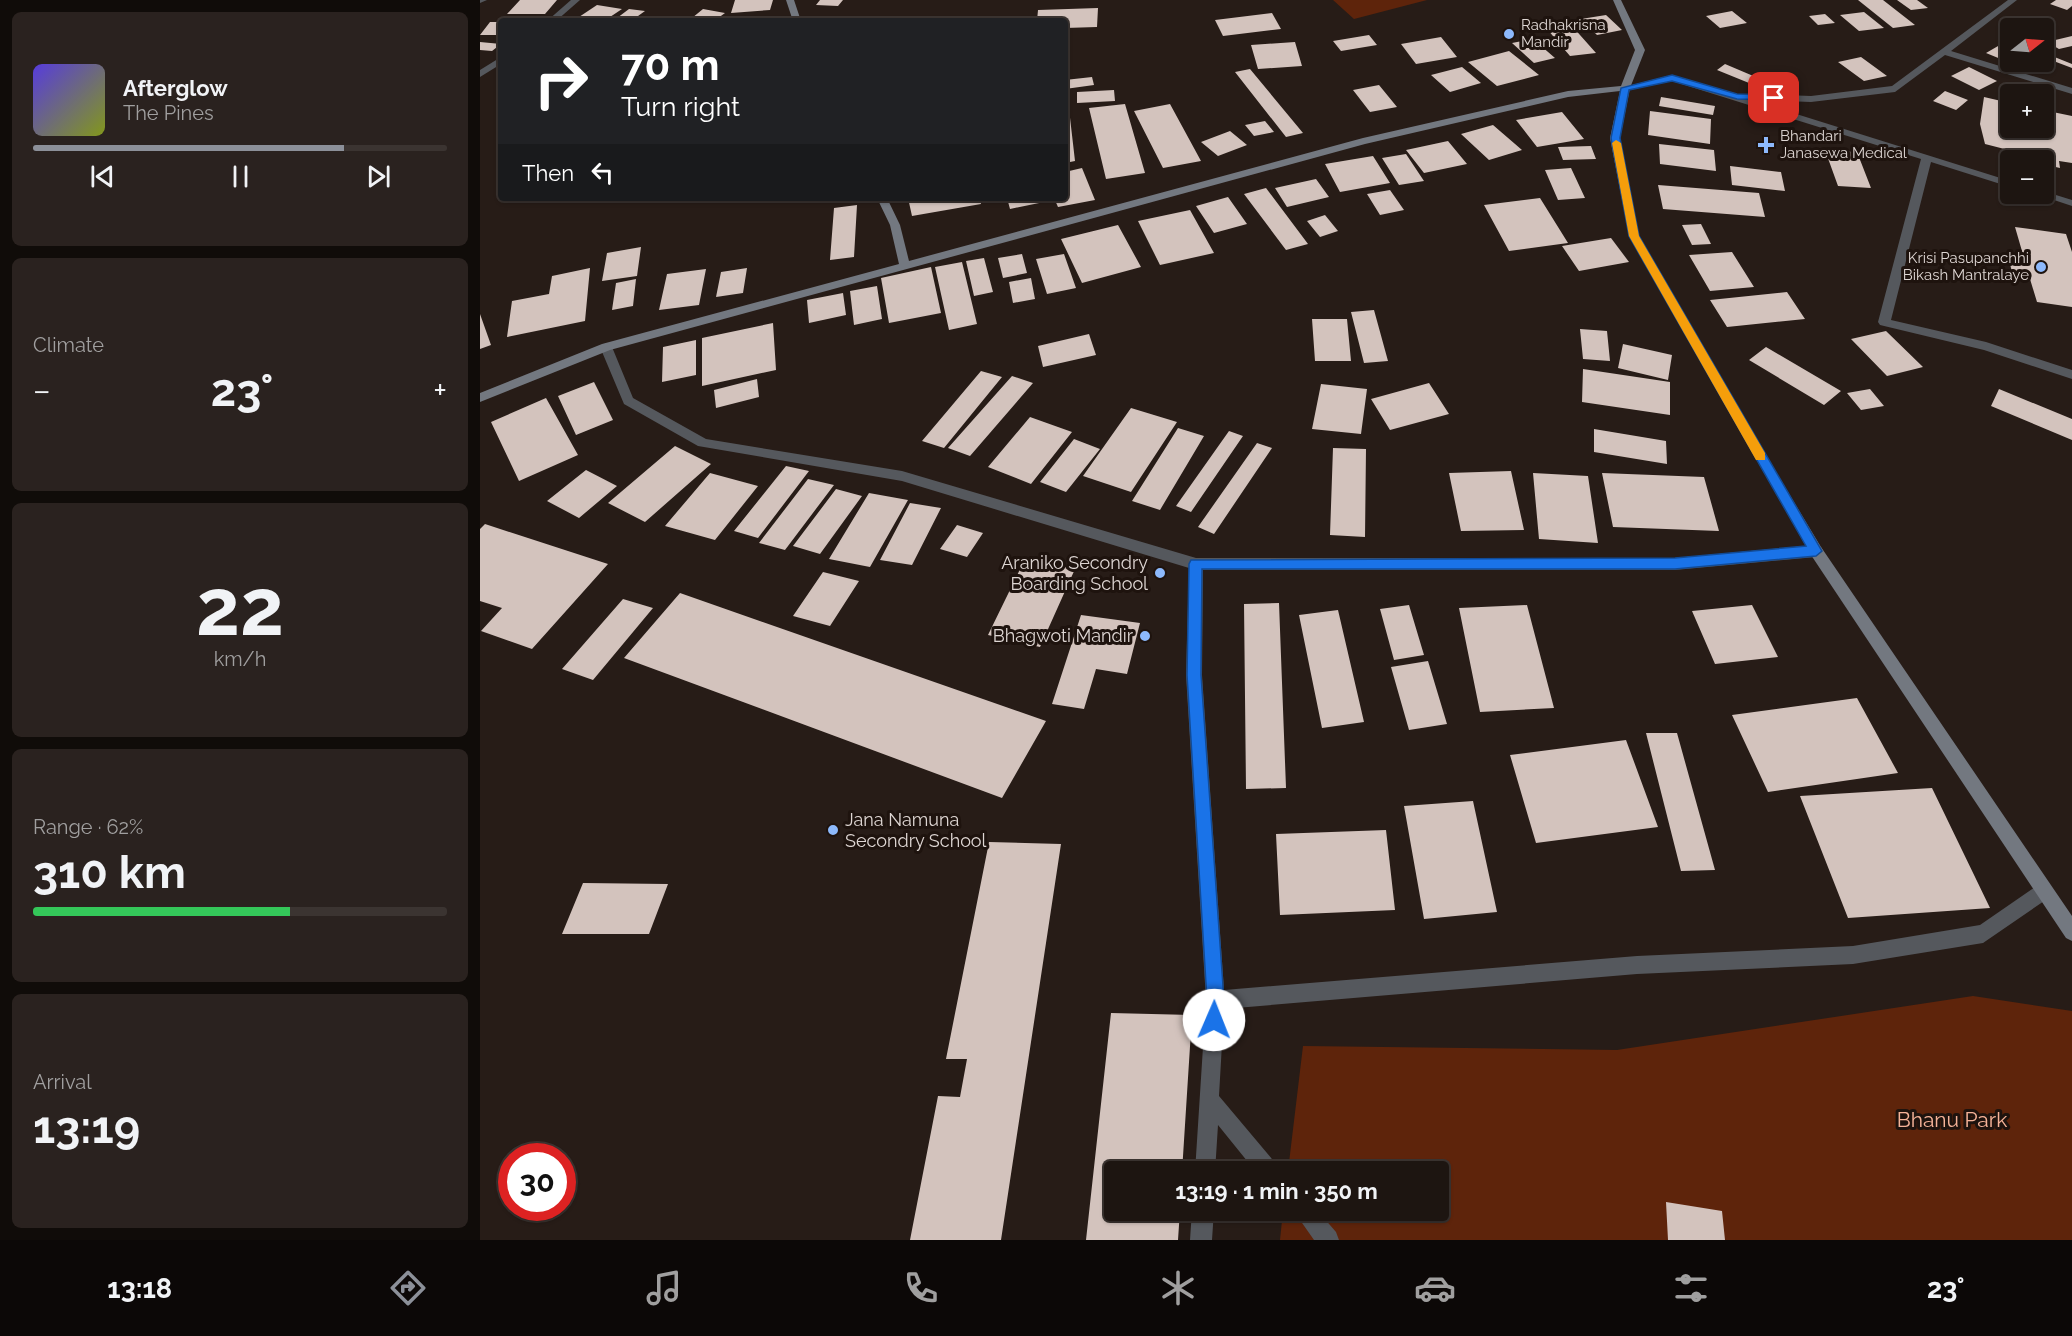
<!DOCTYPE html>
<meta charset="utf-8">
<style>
body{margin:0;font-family:Raleway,sans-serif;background:#2a221f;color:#f1f3f6;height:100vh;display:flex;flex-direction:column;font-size:22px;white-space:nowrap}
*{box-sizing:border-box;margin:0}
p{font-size:20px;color:#a09f9f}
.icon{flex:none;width:33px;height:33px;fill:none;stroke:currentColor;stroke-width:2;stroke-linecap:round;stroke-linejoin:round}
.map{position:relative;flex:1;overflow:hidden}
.drawer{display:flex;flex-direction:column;gap:12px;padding:12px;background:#100c09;width:480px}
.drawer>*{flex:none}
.guide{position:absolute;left:18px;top:18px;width:570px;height:183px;border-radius:6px;box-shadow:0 2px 4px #0004,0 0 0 2px #3b3431;background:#202124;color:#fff;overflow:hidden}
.needle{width:39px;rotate:73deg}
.fabs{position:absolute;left:1520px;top:18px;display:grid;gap:12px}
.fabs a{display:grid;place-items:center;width:54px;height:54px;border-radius:6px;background:#1d1511;box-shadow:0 2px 4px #0004,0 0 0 2px #3b3431;font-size:30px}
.speed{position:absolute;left:18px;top:1143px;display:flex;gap:12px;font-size:30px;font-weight:700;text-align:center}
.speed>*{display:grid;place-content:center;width:78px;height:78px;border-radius:50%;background:#1d1511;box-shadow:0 2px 4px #0004,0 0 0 2px #3b3431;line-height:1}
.speed .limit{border:9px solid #d22;background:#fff;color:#111}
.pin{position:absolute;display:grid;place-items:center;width:51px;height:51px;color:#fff;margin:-26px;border-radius:12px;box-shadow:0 3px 9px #0006}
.me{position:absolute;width:66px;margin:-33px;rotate:1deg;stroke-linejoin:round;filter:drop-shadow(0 0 4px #0008)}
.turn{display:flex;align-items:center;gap:21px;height:126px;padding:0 24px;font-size:27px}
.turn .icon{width:78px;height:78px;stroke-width:2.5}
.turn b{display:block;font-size:42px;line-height:51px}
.then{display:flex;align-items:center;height:57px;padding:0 24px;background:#0003;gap:12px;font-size:22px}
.big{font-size:45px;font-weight:700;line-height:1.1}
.drawer .tile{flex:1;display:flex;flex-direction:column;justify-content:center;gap:9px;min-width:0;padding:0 21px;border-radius:9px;background:#2a221f}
.drawer .dial{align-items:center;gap:0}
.dial b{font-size:78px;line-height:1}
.song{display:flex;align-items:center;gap:18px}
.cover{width:72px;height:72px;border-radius:9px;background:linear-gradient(135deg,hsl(250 70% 55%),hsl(70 70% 35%))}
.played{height:6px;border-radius:3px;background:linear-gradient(90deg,#8c9099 75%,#3b3431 75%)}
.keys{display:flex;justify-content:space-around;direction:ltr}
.heat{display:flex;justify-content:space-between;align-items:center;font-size:33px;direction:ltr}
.charge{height:9px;border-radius:4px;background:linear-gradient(90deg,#34c759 62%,#3b3431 0)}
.trip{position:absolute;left:624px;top:1161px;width:345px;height:60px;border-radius:6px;background:#1d1511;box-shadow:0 2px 4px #0004,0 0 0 2px #3b3431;font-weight:700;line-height:60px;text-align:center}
.tabs{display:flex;height:96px;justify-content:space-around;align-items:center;background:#0c0807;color:#a09f9f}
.tabs .icon{width:42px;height:42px}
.tabs .on{color:#8c9099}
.tabs b{font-size:27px;color:#f1f3f6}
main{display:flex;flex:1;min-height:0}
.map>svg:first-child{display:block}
.green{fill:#5e240b}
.building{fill:#d3c3bd}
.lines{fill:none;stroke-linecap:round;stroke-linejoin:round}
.street{fill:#55585d;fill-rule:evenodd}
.secondary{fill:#737880;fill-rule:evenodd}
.route{fill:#1a73e8;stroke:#114b97;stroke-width:1.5}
.slow{fill:#f59e0b}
.poi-dot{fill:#8db9fc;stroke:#1e130e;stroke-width:2}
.labels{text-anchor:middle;stroke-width:6;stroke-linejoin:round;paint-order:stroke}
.far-poi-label{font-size:15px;fill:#ded6d3;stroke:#1e130e;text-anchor:start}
.poi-label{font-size:18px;fill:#ded6d3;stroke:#1e130e;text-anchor:end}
.near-park-label{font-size:21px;fill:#f6b398;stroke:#1e130e}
</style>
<main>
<section class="drawer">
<div class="tile">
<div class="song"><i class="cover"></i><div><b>Afterglow</b><p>The Pines</p></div></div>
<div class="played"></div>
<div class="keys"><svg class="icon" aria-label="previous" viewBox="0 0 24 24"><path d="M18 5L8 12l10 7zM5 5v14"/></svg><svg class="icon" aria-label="pause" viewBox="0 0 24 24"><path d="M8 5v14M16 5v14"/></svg><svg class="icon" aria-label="next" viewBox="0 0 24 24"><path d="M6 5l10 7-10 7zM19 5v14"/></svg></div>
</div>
<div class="tile"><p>Climate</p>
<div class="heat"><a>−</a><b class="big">23°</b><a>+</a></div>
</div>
<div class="tile dial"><b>22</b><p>km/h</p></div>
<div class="tile"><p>Range · 62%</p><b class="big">310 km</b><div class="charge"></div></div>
<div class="tile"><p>Arrival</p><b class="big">13:19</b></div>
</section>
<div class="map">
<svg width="1592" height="1240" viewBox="0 0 1592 1240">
<rect width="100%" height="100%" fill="#271c17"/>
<!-- green -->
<path class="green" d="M853,0H947L874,19Z
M1493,996L1592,1011V1240H800L803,1211L958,1210V1172L808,1171L823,1046L1137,1050Z"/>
<!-- building -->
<path class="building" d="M40,0H77L65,14H27Z
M255,0H293L290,10L251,13Z
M340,0H363L358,6L336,5Z
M1378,0H1403L1435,25L1413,28Z
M1417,0H1437L1448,8L1431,10Z
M1576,0H1592V6L1587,10L1570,4Z
M117,5L142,9L124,21H93Z
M618,8L617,27L585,28V21H557L558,10Z
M149,9L165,11L151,21H133Z
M223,9L245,13L234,21L212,18Z
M1252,11L1267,23L1240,28L1226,16Z
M1384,12L1404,28L1379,31L1360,15Z
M792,13L801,29L743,36L735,20Z
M1345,14L1355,23L1338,25L1329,16Z
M1126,15L1142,30L1117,35L1101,19Z
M10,22H21V35H0Z
M1554,22L1567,28L1576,33L1563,38V28H1538Z
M1092,26L1116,53L1090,56L1067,29Z
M889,35L897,45L861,51L853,41Z
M1592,36V46L1579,49L1567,42Z
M961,37L977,57L936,64L921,44Z
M1053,39L1075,58L1054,63L1032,43Z
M0,42L21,44L12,51L0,50Z
M815,42L822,66L778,69L771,45Z
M1525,42L1530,44V62H1537L1533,64L1506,53Z
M1029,51L1059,75L1017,86L988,62Z
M1567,54L1592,64V68L1563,57Z
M1381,57L1407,76L1384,81L1358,62Z
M1245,64L1278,78L1269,83L1237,70Z
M982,67L1001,83L970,92L951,75Z
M1489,67L1517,81L1499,90L1471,76Z
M770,69L823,133L806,137L755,72Z
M612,77L614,85L585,89V80Z
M899,85L917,107L890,112L873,90Z
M634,90L635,101L597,103V92Z
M1465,91L1488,100L1476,110L1453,101Z
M1181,97L1235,106L1233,115L1179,106Z
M1504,97L1530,103V128H1563V110L1592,116V163L1579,161L1580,168L1563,164V160H1550L1544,154L1505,144L1500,124Z
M645,104L665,173L626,179L609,108Z
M690,104L721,161L683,168L654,111Z
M589,109L595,161L585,163V110Z
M1170,111L1231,119L1230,144L1168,135Z
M1082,112L1104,139L1057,147L1036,120Z
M785,121L794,132L774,136L765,125Z
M1013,125L1042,150L1009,160L981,134Z
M750,131L767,145L738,156L721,142Z
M968,141L987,164L944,173L926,150Z
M1179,144L1234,150L1236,171L1180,164Z
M1111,146L1116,159L1083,160L1078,147Z
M1345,150L1377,152L1391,188L1358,186Z
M926,154L944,181L919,185L902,158Z
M893,156L910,183L860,192L845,164Z
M1250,166L1301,172L1305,191L1252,185Z
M602,168L615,200L578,207L574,198H585V172Z
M1091,168L1105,198L1078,200L1065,170Z
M836,179L849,197L807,207L795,188Z
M1178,185L1279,193L1285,217L1183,209Z
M786,188L828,244L806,250L764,194Z
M910,190L924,210L900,215L887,194Z
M748,197L767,224L734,233L716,206Z
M428,198H500L501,204L432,216Z
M527,198H563L564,202L530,209Z
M1060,198L1088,243L1029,251L1004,205Z
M377,205L374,257L350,260L354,208Z
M710,210L734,253L680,265L658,221Z
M845,215L858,231L840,237L827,221Z
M1221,224L1231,244L1212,245L1202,225Z
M638,225L661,267L602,283L581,239Z
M1535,227L1586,234L1592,252V307L1557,302L1550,279L1533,276L1528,256L1544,258Z
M1131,238L1149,262L1099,271L1082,246Z
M161,247L157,276L122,281L127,253Z
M1252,252L1274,287L1230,291L1209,255Z
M542,254L547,273L523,278L518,258Z
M584,254L596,288L567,294L556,259Z
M504,258L513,292L494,296L486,261Z
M482,262L497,324L469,330L455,267Z
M451,267L461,313L409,323L401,278Z
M110,268L105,321L27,337L32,301L69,294L72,276Z
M267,268L263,293L236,297L241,272Z
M226,269L219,305L179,310L187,274Z
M551,278L555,299L533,303L529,282Z
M156,279L153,306L132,310L136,283Z
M397,286L402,319L374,325L370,291Z
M1307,292L1325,319L1247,327L1230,300Z
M363,293L366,315L329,323L327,300Z
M894,310L908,361L884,363L871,312Z
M0,314L11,345L0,349Z
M832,319H867L871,361H835Z
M293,323L296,370L222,386V338Z
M1100,329L1127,331L1130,361L1103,359Z
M1406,331L1443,367L1407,376L1371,339Z
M609,334L616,355L563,367L558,346Z
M216,340V375L182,382L183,347Z
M1143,344L1192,355L1188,380L1138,368Z
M1286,347L1361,391L1344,405L1269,360Z
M1103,369L1190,382V415L1102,402Z
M501,371L522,377L464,448L442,441Z
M532,376L553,383L490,456L468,448Z
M277,379L279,397L236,408L234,390Z
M114,382L133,420L96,435L78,396Z
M949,383L969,414L910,430L891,399Z
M841,384L887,389L881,434L832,429Z
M1390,389L1404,406L1381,410L1367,393Z
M1519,389L1592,419V440L1511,406Z
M66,398L98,455L39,481L11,422Z
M651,408L697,422L651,492L603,476Z
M550,417L592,432L551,484L508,467Z
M698,428L724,436L680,510L652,501Z
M1114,429L1186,441L1187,464L1114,452Z
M749,431L763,436L711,512L696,506Z
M594,439L620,449L586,492L560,482Z
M777,443L792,448L734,534L718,527Z
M195,446L231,464L165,522L128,503Z
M853,448L886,449L885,537L850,535Z
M306,466L329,471L278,538L254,531Z
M106,470L137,486L99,518L67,501Z
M1031,471L1044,530L981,531L969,473Z
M230,473L278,486L235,540L185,526Z
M1053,473L1108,476L1118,543L1059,539Z
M1122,473L1224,477L1239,531L1133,527Z
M328,479L354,485L305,550L279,543Z
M356,489L382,496L340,554L313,546Z
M389,493L428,500L390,567L349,559Z
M430,503L461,508L432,565L400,560Z
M5,524L128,564L52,649L1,631L22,608L0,601V529Z
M477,525L503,533L487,557L460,549Z
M545,559L595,569L560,647L508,635Z
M343,572L379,581L350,626L313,616Z
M200,593L566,721L522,798L144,658Z
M143,599L173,608L113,680L82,669Z
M799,603L806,788L766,789L764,604Z
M929,605L944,655L914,660L900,609Z
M1047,605L1074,708L1000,712L979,608Z
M1272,605L1298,657L1235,664L1212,611Z
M858,610L884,722L842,728L819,615Z
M601,615L660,623L647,674L616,669L604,709L572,704Z
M948,661L967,724L929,730L911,667Z
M1377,698L1418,773L1288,792L1252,715Z
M1166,733H1197L1235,870L1201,871Z
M1146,740L1178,827L1056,843L1030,755Z
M1452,788L1510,908L1368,918L1320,796Z
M993,801L1017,912L944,919L924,806Z
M906,830L915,910L800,915L796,834Z
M509,842L581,844L521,1240H430L458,1096L480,1097L487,1059H466Z
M103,883L188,884L169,934H82Z
M631,1013L712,1015L702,1172H634V1210H700L698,1240H606Z
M1186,1202L1242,1211L1245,1240H1188Z"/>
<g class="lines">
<!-- street -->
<path class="street" d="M0,0H7L0,3Z
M91,0H100L76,21H67Z
M1528,0H1537L1471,51L1592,88V94L1465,55L1415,92L1331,102L1275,100L1270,97L1275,94L1331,96L1412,86Z
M21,57V64L0,77V70Z
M1192,75L1530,181V187L1451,162L1411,320L1506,342L1592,370V379L1504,350L1400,325L1398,322L1441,159L1192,81L1145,91L1140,88Z
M1563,191L1592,200V206L1556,194H1563Z
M126,343L132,347L153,398L226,439L422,471L716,558H1195L1336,545L1341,547L1343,551L1341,555L1336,557L1195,570H723L722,675L744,990L1157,956L1373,946L1500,925L1558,885L1564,882L1570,885L1573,891L1570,897L1503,943L1373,964L1157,974L744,1009L739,1096L797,1165L800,1172H776L738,1125L735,1172H715L726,1000L706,675L709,568L422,481L218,446L144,404L120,347Z
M712,1210H734L732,1240H710Z
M813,1210H837L856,1232L859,1240H834Z"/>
<!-- secondary -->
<path class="secondary" d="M306,0H314L321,21H313Z
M1133,0H1141L1165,50L1150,88L1140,138L1159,236L1258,409L1341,547L1592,916V941L1586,938L1331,555L1149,236L1130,138L1140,91L1088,97L885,144L130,350L0,402V393L122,344L419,264L410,225L397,198H407L420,225L429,261L883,138L1088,91L1141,86L1155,50Z"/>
</g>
<!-- route -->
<path class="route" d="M1192,75L1257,94L1294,95L1298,98L1294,100L1257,99L1192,81L1149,90L1140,138L1159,236L1342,551L1336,556L1195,569H722L721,675L744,1000L740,1026L734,1028L728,1026L725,1020L727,1000L707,675L709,564L711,560L1195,558L1326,546L1149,236L1131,138L1141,88Z"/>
<!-- slow -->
<path class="slow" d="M1136,140L1141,143L1159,236L1285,453V460H1276L1149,236L1132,143Z"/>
<!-- markers -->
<g class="poi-dot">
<circle cx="1029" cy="34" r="6"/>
<path d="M1283 136h6v6h6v6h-6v6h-6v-6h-6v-6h6z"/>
<circle cx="1561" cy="267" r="6"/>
<circle cx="680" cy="573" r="6"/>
<circle cx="665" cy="636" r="6"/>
<circle cx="353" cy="830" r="6"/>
</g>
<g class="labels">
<!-- far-poi labels -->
<g class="far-poi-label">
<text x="1041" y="30">Radhakrisna<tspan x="1041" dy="17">Mandir</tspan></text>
<text x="1300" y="141">Bhandari<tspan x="1300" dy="17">Janasewa Medical</tspan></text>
<text x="1549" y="263" text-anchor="end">Krisi Pasupanchhi<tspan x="1549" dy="17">Bikash Mantralaye</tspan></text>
</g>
<!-- poi labels -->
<g class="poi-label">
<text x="668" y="569">Araniko Secondry<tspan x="668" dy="21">Boarding School</tspan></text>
<text x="653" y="642">Bhagwoti Mandir</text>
<text x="365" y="826" text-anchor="start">Jana Namuna<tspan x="365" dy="21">Secondry School</tspan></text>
</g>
<!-- near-park labels -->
<g class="near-park-label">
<text x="1472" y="1127">Bhanu Park</text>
</g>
</g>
</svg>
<div class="fabs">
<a><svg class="needle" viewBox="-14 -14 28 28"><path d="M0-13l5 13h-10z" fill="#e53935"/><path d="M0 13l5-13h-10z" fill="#a09f9f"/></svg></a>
<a>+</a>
<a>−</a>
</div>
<div class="speed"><div class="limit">30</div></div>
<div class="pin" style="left:1294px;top:98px;background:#d93025"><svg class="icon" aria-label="arrive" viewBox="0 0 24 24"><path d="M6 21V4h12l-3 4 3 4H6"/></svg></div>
<svg class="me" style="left:734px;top:1020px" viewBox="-20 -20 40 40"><circle r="19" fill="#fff"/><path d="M0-13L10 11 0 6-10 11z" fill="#1a73e8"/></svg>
<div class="trip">13:19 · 1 min · 350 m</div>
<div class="guide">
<div class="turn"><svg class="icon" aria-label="right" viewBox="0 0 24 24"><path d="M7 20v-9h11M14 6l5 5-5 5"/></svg><div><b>70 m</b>Turn right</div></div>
<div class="then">Then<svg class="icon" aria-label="left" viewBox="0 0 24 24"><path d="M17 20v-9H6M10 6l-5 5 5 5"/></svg></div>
</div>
</div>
</main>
<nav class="tabs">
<b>13:18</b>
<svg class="icon on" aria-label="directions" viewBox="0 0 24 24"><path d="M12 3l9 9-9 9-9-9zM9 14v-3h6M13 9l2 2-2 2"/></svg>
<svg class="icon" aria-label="music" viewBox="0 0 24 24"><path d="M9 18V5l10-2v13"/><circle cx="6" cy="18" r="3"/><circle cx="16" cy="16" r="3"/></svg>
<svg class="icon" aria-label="phone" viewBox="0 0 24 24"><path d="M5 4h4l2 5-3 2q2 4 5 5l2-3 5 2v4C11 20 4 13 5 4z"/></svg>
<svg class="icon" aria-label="climate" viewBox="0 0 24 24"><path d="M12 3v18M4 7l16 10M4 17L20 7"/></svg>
<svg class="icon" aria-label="car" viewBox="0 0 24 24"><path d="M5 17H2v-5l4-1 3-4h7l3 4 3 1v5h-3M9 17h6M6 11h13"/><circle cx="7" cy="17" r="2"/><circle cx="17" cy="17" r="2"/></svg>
<svg class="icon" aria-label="filters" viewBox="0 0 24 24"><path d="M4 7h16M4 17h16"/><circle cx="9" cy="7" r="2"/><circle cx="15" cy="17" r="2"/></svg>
<b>23°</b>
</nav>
